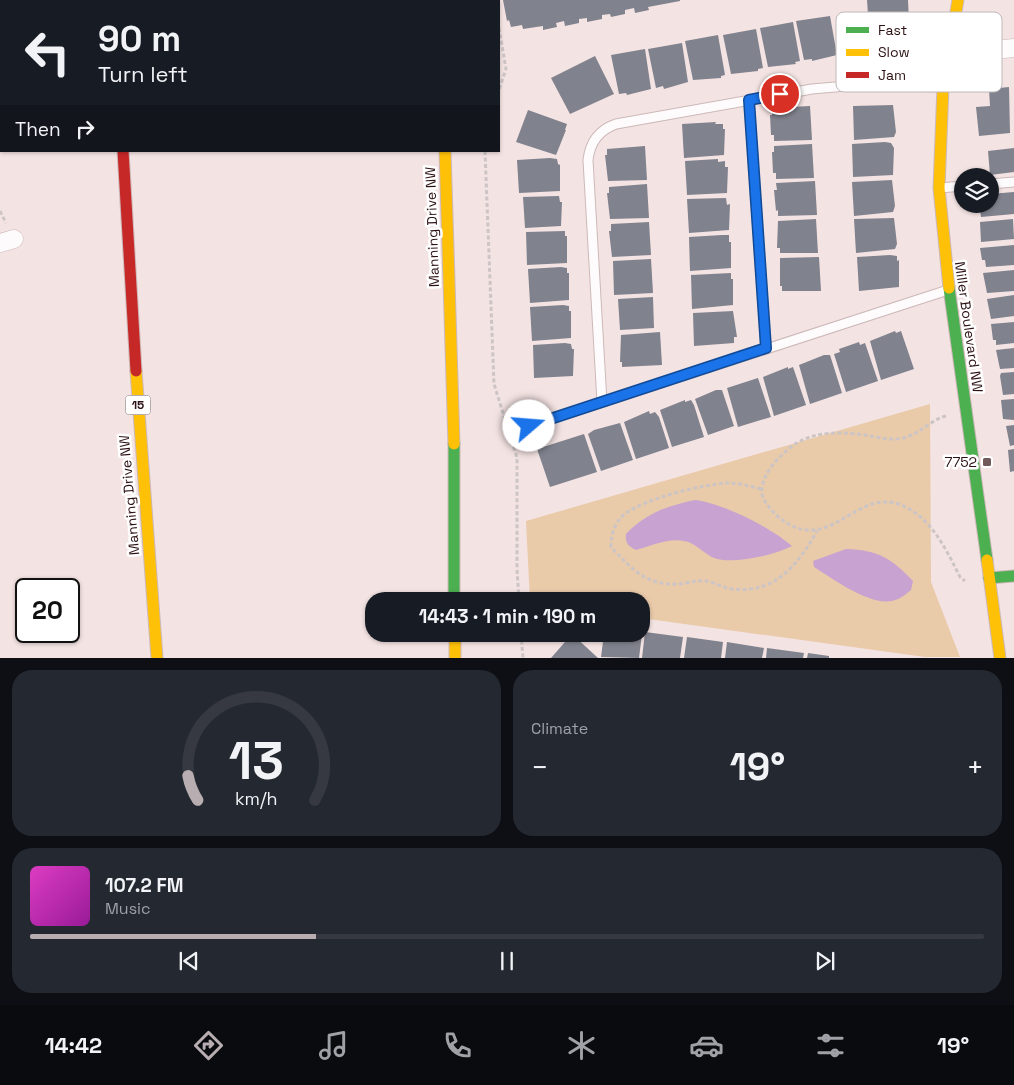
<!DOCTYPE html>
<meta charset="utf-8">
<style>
body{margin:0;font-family:"Space Grotesk",sans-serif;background:#242831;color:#f1f3f6;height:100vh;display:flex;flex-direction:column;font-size:19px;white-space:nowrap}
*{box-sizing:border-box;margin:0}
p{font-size:16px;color:#9ea1a6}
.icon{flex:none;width:28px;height:28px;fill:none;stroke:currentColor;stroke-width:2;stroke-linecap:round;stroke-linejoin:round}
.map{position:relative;height:658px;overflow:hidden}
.drawer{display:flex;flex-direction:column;gap:12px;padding:12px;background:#0d0f14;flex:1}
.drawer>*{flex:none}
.top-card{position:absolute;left:0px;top:0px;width:500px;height:152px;box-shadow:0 1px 4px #0004;background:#171b24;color:#f1f3f6;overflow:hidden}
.controls{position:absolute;left:954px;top:168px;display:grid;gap:10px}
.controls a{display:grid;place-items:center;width:45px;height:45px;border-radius:50%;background:#171b24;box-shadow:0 1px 4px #0004;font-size:25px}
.speed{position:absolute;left:15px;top:578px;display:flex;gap:10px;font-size:25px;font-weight:700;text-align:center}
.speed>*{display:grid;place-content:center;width:65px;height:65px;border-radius:50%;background:#171b24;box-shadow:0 1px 4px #0004;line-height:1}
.speed .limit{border:2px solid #111;border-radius:8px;background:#fff;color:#111}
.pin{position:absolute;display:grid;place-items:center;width:42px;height:42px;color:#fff;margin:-21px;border:2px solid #fff;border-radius:50%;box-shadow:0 1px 5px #0007}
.me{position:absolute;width:55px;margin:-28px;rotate:72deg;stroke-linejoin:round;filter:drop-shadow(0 0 4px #0008)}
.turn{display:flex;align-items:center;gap:18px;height:105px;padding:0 15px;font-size:22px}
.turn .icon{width:65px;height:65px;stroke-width:2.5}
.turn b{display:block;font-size:35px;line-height:42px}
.then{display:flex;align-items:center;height:48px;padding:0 15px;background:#0003;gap:10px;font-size:19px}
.big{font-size:38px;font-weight:700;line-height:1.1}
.drawer .card{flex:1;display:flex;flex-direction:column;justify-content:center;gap:8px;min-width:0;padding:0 18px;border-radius:20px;background:#242831}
.drawer .dial{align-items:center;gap:0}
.dial svg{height:130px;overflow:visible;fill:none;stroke:#363941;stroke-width:7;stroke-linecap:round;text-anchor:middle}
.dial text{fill:#f1f3f6;stroke:none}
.song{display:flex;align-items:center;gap:15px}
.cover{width:60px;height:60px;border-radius:8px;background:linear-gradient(135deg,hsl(310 70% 55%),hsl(300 70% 35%))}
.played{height:5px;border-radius:2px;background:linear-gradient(90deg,#b8aeb1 30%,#363941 30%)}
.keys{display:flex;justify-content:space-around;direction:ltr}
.heat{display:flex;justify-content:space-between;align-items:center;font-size:28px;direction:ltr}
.drawer .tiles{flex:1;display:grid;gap:12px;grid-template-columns:1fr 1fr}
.card:last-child{grid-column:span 2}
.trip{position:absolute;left:365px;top:592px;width:285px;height:50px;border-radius:20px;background:#171b24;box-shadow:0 1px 4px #0004;font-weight:700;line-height:50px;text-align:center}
.tabs{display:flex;height:80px;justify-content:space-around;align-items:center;background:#090b0e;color:#9ea1a6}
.tabs .icon{width:35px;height:35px}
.tabs .active{color:#b8aeb1}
.tabs b{font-size:22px;color:#f1f3f6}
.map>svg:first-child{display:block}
.green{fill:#e9caa9}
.water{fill:#c8a2d1}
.building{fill:#80828d}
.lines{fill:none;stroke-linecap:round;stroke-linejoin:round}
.lane-casing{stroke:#cdb8b8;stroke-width:11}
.street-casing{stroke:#cdb8b8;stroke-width:19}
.fast-casing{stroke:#cdb8b8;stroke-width:13}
.slow-casing{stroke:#cdb8b8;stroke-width:13}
.jam-casing{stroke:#cdb8b8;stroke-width:13}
.path{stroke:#cdc5c5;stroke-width:3;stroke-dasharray:4 2.5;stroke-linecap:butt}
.lane{stroke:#fdfbfb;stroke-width:9}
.street{stroke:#fdfbfb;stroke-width:18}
.fast{stroke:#4caf50;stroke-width:11}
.slow{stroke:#ffc107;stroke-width:11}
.jam{stroke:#c62828;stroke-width:11}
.route-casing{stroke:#114b97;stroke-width:12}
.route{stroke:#1a73e8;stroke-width:9}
.poi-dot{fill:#725a5c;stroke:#fff;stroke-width:2}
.labels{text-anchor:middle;stroke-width:5;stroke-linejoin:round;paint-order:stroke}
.shield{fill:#fff;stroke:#6b585a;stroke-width:1}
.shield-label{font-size:12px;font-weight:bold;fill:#2c1113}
.street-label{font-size:14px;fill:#2c1113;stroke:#fff}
.poi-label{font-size:14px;fill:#2c1113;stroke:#fff;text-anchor:end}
.key{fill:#fff;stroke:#c0b8b8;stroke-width:1}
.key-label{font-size:14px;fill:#2c1113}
</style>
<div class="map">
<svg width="1014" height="658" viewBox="0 0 1014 658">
<rect width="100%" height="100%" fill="#f4e3e3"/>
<!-- green -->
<path class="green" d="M930,404L931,582L960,657H925L641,618V601H530L526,521Z"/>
<!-- water -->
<path class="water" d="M695,500C722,503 772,528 792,546C775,555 732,565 714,558C703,553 696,543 684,541C667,538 652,546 636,550C628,546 625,543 626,534C646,513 667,506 695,500Z
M846,549C878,550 891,558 913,581L911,590C905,595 899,600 891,601C869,605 833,579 814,567L813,561Z"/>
<!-- building -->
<path class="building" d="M503,0H680V1L648,7L649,10L635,13L634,8L625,10V14L611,17L610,14L602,15V19L587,22V18L579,19V23L565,26L564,21L556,23L557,27L543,30V26L523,29L522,25L511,27L509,20L507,21Z
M867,0H908L909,22H907V27L869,30Z
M830,16L837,55L812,61V59L804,60L796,21Z
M793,22L800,61L795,62L796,64L768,67L760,28Z
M756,29L763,68L758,69V71L731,74L723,35Z
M718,35L725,75L721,76V78L693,80L685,41Z
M682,43L688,82L664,89L663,86L656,88L648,49Z
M645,49L651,89L627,95L626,93L619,94L611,55Z
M595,56L614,94L570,114L551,78Z
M1009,87L1010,133L979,136L976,107L990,106L989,89Z
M893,105L896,132L894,137L854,140L853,106Z
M810,106L812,140L774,141V135H771L770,115H772V108Z
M528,110L567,124L565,130H566L556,155L516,142Z
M716,122L715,124H723V129H725L724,155L684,158L682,124Z
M885,142L891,143L894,148L893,175L853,177L852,144Z
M812,144L814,178L776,179V173H773L772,152H774V146Z
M645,146L647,180L608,181L605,155H607V149Z
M1014,148V172L990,175L988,151Z
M550,158L557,159L558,164L560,165V191L519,193L517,160Z
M718,159V162L725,161V167H728L727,193L687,195L685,161Z
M892,180L895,206L893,212L854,216L852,182Z
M815,181L817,215L778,216V210L776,211L774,190H777L776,183Z
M647,184L649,218L610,219L607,193H609V187Z
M1014,192V214L981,217L979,204H990V194Z
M559,196L560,202H562L561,226L525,228L523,197Z
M726,198L727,205L730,204L729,230L689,233L687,199Z
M894,218L897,244L895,249L856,253L854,219Z
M816,219L818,253H780V248H777L778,221Z
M1013,219L1014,239L981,242L980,222Z
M649,222L651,255L612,257L609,231H611V224Z
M565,231V236H567V263L527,265L526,232Z
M722,235H729V242H731V268L690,271L689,237Z
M1014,245V265L986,267L985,260H982L980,248Z
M890,255L897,256V261L899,260V287L859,291L857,257Z
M819,257L821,291H782V286H780V258Z
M651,259L653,293L614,295L613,261Z
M561,267L567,268V273H569V300L530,303L528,269Z
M1014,270V291L987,293L983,273Z
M731,273V279H733V305L692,309L691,275Z
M1014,295V316L991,319L987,299Z
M653,297L654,328L620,330L618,299Z
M563,305L569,306V311H571V338L532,341L530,307Z
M733,311L737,337H734V343L694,346L693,313Z
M1014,322V343L996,345V340H993L991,324Z
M895,331L896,333L901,331L914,369L881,380L870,341Z
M660,332L662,365L622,367V362H620L621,335Z
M859,342L860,345L865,343L878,381L846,392L834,354L840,352L839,349Z
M565,343L571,344L572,349H574L573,376L534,378L533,345Z
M1014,348V368L1000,369L996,350Z
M824,355H830L842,393L810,404L799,365Z
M788,367V369L793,367L806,405L774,416L763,377Z
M1014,372V394L1003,395L1000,376L1001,373Z
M758,378L771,417L738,427L727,388Z
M716,390H722L734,426L708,435L695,399Z
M1014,399V420L1003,419L1001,400Z
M685,400V402L691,400L694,405L704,437L672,447L660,410Z
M649,411L650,414L655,412L659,417L669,448L636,459L624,422Z
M620,423L633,460L601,471L588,434L594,430Z
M1014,425V445L1010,446L1006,426Z
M584,434L597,472L550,487L537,449Z
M1014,449V471L1010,472L1008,450Z
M645,632L683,637L680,658H642Z
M572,634L598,658H551Z
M604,634H642L639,658L601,657Z
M687,637L723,642L721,658H684Z
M727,642L764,648L762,658H725Z
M767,648L804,653L803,658H766Z
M808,653L829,656V658H807Z"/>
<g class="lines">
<!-- lane casing -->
<g class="lane-casing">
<path id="lane" d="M749,100L766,348
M990,184L1014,182
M940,188L962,186
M602,402L588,160C590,142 599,130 616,124L812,89L858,85L942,87
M529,426L948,290"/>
</g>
<!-- street casing -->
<g class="street-casing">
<path id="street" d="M947,55L1014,48
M0,243L14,239"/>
</g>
<!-- fast casing -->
<g class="fast-casing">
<path id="fast" d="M0,52H1
M949,288L987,560
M454,444V601
M989,578L1014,576"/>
</g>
<!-- slow casing -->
<g class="slow-casing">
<path id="slow" d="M24,1L25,0
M445,151L454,444
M949,288L939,188L943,87L958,0
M136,371L157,658
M987,560L1000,658
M455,634V658"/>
</g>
<!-- jam casing -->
<g class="jam-casing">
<path id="jam" d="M115,0V1
M437,0V1
M0,20L1,19
M123,151L136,371"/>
</g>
<!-- path -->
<path class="path" d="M484,0V1
M63,1L64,0
M499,28L506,69L499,90
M485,151L494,384L517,458V569L519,601
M0,211L6,223
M946,416C930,420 919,435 903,438C890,441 877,437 865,435C835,431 806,431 784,453C774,462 764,474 762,488C760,498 769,507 775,514C828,562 854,486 901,505C931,517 946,549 960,577L965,581
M761,489C750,486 739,483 727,483C700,485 648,498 626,513C615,521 611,534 611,547C632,569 646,586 679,584C688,583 697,580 706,581C714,582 723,588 732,589C775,594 798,565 817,531
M521,634L523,658"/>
<!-- lane -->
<use href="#lane" class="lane"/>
<!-- street -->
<use href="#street" class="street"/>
<!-- fast -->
<use href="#fast" class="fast"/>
<!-- slow -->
<use href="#slow" class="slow"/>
<!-- jam -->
<use href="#jam" class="jam"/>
</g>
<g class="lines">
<!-- route casing -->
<g class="route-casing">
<path id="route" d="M529,426L766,348L749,100L780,94"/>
</g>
<!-- route -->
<use href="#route" class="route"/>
</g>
<!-- markers -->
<rect class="poi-dot" x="982" y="457" width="10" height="10" rx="2.5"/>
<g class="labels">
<!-- shield labels -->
<rect class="shield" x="125.5" y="395.5" width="25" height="19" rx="4"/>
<g class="shield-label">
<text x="138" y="409">15</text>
</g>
<!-- street labels -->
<g class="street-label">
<text transform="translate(432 227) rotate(-92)" y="5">Manning Drive NW</text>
<text transform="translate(969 327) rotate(82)" y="5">Miller Boulevard NW</text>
<text transform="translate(129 495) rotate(-95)" y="5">Manning Drive NW</text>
</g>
<!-- poi labels -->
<g class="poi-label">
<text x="977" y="467">7752</text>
</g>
</g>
<!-- legend -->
<rect x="836" y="12" width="166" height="80" rx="8" class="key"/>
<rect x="846" y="27" width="23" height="6" fill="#4caf50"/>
<rect x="846" y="49" width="23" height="7" fill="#ffc107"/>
<rect x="846" y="72" width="23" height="6" fill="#c62828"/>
<g class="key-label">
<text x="878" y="35">Fast</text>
<text x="878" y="57">Slow</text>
<text x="878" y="80">Jam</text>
</g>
</svg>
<div class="controls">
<a><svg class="icon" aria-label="layers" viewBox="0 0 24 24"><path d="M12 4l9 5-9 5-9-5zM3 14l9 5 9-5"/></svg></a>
</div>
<div class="speed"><div class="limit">20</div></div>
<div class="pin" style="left:780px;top:94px;background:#d93025"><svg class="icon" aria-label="arrive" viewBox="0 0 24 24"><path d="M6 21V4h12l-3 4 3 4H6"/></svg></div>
<svg class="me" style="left:529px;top:426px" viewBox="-20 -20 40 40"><circle r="19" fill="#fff"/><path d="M0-13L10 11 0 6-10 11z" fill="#1a73e8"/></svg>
<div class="trip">14:43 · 1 min · 190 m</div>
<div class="top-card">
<div class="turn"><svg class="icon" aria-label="left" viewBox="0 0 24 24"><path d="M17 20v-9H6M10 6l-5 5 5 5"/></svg><div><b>90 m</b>Turn left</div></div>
<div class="then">Then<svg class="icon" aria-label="right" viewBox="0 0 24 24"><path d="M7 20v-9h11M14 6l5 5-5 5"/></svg></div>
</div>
</div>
<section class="drawer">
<div class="tiles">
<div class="card dial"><svg viewBox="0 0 100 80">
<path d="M14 69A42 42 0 1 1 86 69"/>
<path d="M14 69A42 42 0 0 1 8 54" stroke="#b8aeb1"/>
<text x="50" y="56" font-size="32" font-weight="700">13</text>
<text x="50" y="72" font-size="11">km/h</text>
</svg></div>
<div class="card"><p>Climate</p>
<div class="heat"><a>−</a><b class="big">19°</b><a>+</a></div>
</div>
<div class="card">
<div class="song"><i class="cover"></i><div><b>107.2 FM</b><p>Music</p></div></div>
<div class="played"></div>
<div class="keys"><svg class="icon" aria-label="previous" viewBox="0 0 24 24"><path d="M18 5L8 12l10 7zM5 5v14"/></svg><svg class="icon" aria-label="pause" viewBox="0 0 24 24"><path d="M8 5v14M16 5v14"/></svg><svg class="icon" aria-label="next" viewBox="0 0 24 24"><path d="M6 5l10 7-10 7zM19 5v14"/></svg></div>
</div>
</div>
</section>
<nav class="tabs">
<b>14:42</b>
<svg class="icon active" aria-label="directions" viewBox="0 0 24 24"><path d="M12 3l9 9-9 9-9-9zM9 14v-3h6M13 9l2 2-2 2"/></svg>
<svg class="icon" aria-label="music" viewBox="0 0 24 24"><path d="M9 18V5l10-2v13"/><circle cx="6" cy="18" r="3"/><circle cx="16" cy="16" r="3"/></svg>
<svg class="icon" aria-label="phone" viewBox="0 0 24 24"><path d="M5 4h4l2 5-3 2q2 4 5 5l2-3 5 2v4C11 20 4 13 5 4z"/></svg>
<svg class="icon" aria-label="climate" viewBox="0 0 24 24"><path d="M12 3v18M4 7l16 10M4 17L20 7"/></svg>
<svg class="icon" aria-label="car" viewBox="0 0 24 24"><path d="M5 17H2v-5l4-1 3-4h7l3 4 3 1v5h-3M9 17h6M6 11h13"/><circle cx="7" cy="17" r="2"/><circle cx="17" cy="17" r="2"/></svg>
<svg class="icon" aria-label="filters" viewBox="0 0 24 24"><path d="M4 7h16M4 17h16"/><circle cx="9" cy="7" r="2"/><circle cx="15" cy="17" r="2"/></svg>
<b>19°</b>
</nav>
